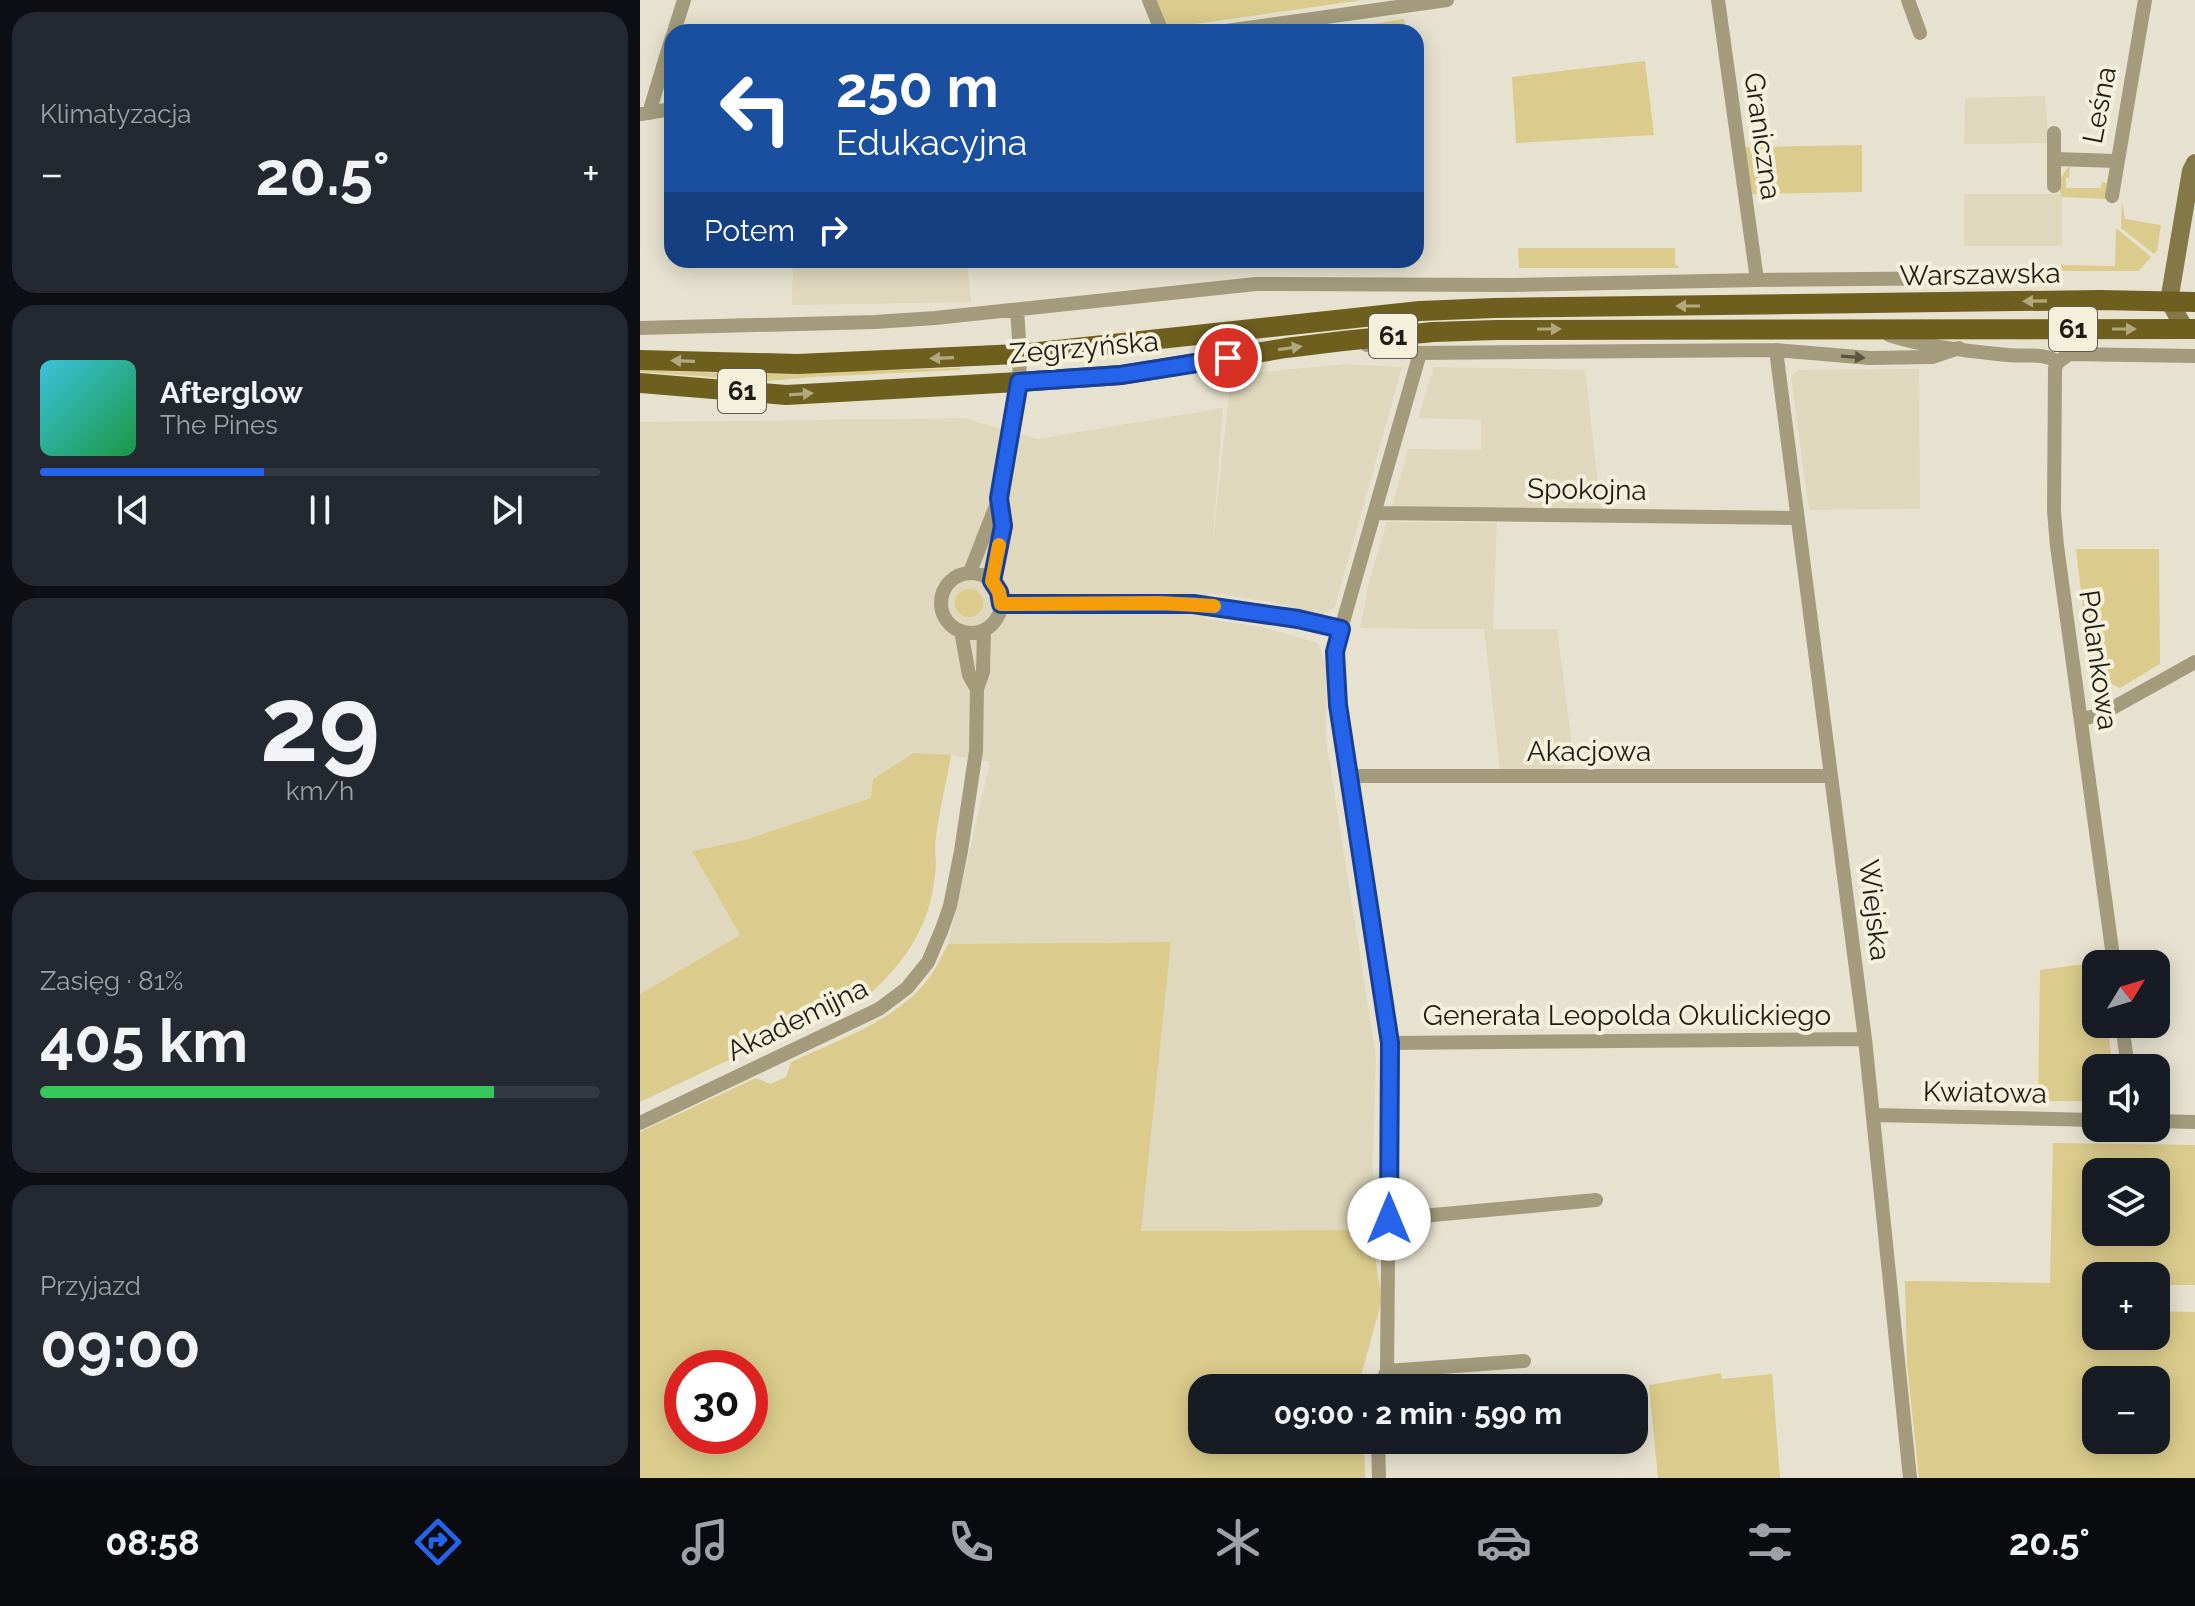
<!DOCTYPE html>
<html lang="pl">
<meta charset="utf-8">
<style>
body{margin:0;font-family:Raleway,sans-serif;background:#242831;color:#f1f3f6;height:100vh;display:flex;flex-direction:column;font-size:30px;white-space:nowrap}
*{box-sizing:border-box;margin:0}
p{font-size:26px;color:#9ea1a6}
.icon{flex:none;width:44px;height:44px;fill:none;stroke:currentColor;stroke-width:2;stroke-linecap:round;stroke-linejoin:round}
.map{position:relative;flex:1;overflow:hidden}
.panel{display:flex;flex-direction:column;gap:12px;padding:12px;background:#0d0f14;width:640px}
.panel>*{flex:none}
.guide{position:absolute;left:24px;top:24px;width:760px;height:244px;border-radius:24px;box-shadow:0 4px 20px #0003;background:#1a4fa0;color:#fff;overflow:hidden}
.needle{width:52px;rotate:52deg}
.buttons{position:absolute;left:1442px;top:950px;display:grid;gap:16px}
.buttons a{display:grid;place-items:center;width:88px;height:88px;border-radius:16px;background:#171b24;box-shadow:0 4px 20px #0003;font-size:40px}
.speed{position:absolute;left:24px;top:1350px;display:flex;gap:16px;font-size:40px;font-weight:700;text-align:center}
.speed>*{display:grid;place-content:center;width:104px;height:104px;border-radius:50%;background:#171b24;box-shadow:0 4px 20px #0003;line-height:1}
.speed .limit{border:12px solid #d22;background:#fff;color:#111}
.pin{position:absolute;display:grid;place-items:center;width:68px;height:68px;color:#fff;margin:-34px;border:4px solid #fff;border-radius:50%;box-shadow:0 2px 8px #0007}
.me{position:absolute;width:88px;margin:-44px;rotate:0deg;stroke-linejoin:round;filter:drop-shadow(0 0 6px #0008)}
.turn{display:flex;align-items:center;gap:28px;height:168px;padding:0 40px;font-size:36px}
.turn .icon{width:104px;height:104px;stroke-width:2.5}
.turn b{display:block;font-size:56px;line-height:68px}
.then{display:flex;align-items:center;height:76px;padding:0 40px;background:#0003;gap:16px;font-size:30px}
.big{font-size:60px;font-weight:700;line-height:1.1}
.panel .tile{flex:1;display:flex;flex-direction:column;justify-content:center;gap:12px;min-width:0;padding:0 28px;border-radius:24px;background:#242831}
.panel .dial{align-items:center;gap:0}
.dial b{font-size:104px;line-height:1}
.song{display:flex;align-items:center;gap:24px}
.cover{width:96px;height:96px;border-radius:12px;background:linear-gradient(135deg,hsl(190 70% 55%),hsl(140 70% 35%))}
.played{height:8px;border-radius:4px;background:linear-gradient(90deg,#2563eb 40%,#363941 40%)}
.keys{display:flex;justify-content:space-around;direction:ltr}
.heat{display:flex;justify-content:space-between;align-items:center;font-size:44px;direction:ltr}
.charge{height:12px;border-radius:6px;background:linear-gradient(90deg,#34c759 81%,#363941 0)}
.trip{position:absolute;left:548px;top:1374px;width:460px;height:80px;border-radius:24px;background:#171b24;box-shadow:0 4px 20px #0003;font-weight:700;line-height:80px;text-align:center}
.tab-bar{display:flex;height:128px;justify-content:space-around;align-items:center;background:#090b0e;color:#9ea1a6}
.tab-bar .icon{width:56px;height:56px}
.tab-bar .current{color:#2563eb}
.tab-bar b{font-size:36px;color:#f1f3f6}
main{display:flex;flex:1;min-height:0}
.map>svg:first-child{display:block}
.built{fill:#dfd8bd}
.green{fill:#dbcb8c;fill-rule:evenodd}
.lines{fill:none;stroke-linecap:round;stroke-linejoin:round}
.street{stroke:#a39b7c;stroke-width:14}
.secondary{stroke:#847848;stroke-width:18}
.primary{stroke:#6e5f1f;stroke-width:20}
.oneway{fill:#b2a87e}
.oneway2{fill:#5a5543}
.route-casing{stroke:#184099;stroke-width:20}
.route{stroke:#2563eb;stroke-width:14}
.slow{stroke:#f59e0b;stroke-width:14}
.labels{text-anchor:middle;stroke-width:8;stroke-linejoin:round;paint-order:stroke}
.shield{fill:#f5f0dc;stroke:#5e5c51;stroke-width:2}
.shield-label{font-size:26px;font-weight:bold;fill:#1e1c15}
.street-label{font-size:28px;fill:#1e1c15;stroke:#f5f0dc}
</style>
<main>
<section class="panel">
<div class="tile"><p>Klimatyzacja</p>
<div class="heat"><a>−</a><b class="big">20.5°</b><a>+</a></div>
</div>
<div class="tile">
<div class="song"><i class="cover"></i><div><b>Afterglow</b><p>The Pines</p></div></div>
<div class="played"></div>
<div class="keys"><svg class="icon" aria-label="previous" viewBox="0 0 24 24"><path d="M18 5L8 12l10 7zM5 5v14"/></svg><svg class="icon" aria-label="pause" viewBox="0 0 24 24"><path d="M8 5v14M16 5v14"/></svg><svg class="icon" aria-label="next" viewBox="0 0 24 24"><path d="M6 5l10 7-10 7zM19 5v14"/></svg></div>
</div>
<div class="tile dial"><b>29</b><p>km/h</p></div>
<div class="tile"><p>Zasięg · 81%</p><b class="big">405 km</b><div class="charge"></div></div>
<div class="tile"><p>Przyjazd</p><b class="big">09:00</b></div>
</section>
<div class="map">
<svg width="1555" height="1478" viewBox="0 0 1555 1478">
<rect width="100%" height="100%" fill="#e7e2cf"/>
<!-- built -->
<path class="built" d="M1405,96L1409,143L1324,144L1325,98Z
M1324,194H1422V246H1324Z
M153,260H327L331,302L152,305Z
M705,364L762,367L695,607L681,616L632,602L568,593L566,619L622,627L678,643L686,667V740L736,1056L731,1230L501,1231L531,942L308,944L350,762L311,755L274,754L232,798L105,840L52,851L100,935L0,994V422L323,418L397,439L583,408L572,549L591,375Z
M794,367L945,370L961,509L752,507L768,449L841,450V420L778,418Z
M1279,369L1280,509L1169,510L1151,377L1158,370Z
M747,522L857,523L853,629H917L933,752L922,770L860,769L844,629L720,628L730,578Z"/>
<!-- green -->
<path class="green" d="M515,0H723L527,28Z
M764,19L765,32H684Z
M1005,61L1014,135L876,143L872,77Z
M1222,145V192L1112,194L1105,147Z
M1430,166L1429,178H1426V188H1461L1462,182L1467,183L1465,199L1422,197C1417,186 1420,175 1430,166Z
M1482,202L1485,219L1521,225L1517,251L1514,254L1481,228Z
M1476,228L1511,257L1499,271H1416L1417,269L1421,268V265L1475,266Z
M878,248H1035V265H1038V268H879Z
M320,368V370L173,377L127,381L0,372V370L112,374Z
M1436,549H1519L1520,664L1480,688L1451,675Z
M315 603a14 14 0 1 1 28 0a14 14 0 1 1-28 0Z
M274,753L311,755C306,785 298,815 295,846C295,852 296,858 296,864C293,918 271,956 232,992L0,1102V994L100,935L52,851L105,840L231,798L233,779Z
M531,942L501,1231L731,1230L742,1300L722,1372V1388H562V1440H724L725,1478H0V1132L116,1078L130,1084L146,1077L151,1062C200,1039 263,1019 293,972C299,963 303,953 308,944ZM42,1368H110V1436H42Z
M1460,962L1456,964V1024H1467L1473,1068H1456V1101H1398L1400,970Z
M1413,1143L1555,1145V1285H1516V1276H1456V1336H1516V1311L1555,1312V1478H1279L1267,1364L1265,1281L1410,1283ZM1456,1172H1516V1232H1456ZM1456,1380H1516V1440H1456Z
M1081,1373L1082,1379L1132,1374L1140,1478H1018L1009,1385Z"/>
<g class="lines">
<!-- street -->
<path class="street" d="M509,0L522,32
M1078,0L1117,280
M1268,0L1280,33
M34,32L44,0
M579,32L807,0
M9,113L32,37
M1,114L32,109
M1414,133V186
M1415,159L1476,161
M1472,196L1505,0
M0,328L235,322L295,318L616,284L873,285L1117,280L1338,278
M1249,335C1286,347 1329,351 1368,355C1385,357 1403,352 1418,362
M727,345L780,353L1136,350L1230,358L1292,357L1319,348
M1136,350L1225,1039L1270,1478
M1418,362L1415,368L1414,511L1417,546L1474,964
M1418,362L1429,354L1555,356
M735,513L1158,518
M330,572L359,498L369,442L379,382L380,354L377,310
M301 603a30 30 0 1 1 60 0a30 30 0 1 1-60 0Z
M352,581L363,526L359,499
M361,604H553L658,619L701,629
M321,631L329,675L337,689
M1441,719L1460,715L1555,662
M707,776H1191
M1482,1024L1488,1068
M750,1043L1225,1039
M1233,1115L1456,1120
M1516,1121L1555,1122
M0,1123L239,1009L267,988L288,962L302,929L310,906L321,851L336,751L337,689L343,672L344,630
M749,1219L956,1200
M747,1371L884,1361
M738,1388L747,1371L750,1043L698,705L695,662L701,629L780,353
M738,1440L739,1478"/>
<!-- secondary -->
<path class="secondary" d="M1545,329L1529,301L1551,171L1555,163"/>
<!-- primary -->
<path class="primary" d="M0,360L158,364L380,354L780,311L854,308L1460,300L1555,302
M0,383L146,395L379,382L481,375L646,348L703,341L793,332L857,330L1555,329"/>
</g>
<!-- one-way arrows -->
<defs><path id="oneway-solid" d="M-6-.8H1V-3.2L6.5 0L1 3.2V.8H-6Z" transform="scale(2)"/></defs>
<g class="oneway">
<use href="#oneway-solid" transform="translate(1395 301) rotate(179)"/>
<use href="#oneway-solid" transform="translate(1048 306) rotate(180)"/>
<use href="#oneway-solid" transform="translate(909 329)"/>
<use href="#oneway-solid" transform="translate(1484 329)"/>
<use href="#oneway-solid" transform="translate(650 348) rotate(-8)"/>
<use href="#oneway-solid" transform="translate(302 358) rotate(178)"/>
<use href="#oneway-solid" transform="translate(43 361) rotate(-178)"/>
<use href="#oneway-solid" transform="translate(161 394) rotate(-4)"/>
</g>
<use class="oneway2" href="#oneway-solid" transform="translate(1213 357) rotate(4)"/>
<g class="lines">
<!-- route casing -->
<g class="route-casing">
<path id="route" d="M588,358L481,375L379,382L359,498L363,526L352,581L359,592L361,604H553L658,619L701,629L695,652L698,705L750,1043L749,1219"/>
</g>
<!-- route -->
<use href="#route" class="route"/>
<!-- slow -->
<path class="slow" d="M359,545L352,581L359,592L361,604L520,603L574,606"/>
</g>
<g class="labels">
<!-- shield labels -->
<g class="shield">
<rect x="1409" y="307" width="48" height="44" rx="6"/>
<rect x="729" y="314" width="48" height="44" rx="6"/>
<rect x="78" y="369" width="48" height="44" rx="6"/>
</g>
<g class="shield-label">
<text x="1433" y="338">61</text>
<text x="753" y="345">61</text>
<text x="102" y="400">61</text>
</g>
<!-- street labels -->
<g class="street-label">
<text transform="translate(1459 105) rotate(-79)" y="10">Leśna</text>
<text transform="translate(1123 136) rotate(82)" y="10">Graniczna</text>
<text transform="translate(1340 274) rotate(-1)" y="10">Warszawska</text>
<text transform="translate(444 347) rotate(-5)" y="10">Zegrzyńska</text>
<text transform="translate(947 489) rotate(1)" y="10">Spokojna</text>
<text transform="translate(1459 660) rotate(82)" y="10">Polankowa</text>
<text x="949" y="761">Akacjowa</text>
<text transform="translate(1235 910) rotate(83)" y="10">Wiejska</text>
<text x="987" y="1025">Generała Leopolda Okulickiego</text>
<text transform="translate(157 1019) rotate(-26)" y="10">Akademijna</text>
<text transform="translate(1345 1092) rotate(1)" y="10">Kwiatowa</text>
</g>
</g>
</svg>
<div class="buttons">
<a><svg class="needle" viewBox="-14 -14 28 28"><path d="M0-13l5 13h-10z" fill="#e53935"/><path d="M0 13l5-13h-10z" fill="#9ea1a6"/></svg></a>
<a><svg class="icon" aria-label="sound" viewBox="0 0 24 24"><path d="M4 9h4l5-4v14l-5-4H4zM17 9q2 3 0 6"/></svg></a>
<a><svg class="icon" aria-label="layers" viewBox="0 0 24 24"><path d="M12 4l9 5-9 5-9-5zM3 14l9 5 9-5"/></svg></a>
<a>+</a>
<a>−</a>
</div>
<div class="speed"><div class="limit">30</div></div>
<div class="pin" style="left:588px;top:358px;background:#d93025"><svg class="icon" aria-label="arrive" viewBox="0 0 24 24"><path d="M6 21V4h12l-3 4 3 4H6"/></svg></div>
<svg class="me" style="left:749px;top:1219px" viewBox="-20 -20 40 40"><circle r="19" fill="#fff"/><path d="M0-13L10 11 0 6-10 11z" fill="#2563eb"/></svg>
<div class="trip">09:00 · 2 min · 590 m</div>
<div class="guide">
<div class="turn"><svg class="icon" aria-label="left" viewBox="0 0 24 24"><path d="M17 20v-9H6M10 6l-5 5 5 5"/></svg><div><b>250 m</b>Edukacyjna</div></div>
<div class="then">Potem<svg class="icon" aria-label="right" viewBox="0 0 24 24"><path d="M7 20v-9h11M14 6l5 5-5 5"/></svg></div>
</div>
</div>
</main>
<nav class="tab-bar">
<b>08:58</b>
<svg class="icon current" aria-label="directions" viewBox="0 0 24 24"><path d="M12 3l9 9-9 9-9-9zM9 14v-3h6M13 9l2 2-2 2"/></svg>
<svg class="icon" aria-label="music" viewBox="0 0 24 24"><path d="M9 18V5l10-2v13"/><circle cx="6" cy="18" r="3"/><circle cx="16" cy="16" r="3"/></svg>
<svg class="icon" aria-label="phone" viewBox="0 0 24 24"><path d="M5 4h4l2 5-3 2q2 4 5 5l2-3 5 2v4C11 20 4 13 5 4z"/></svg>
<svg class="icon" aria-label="climate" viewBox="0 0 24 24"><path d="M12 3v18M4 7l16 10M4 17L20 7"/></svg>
<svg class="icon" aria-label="car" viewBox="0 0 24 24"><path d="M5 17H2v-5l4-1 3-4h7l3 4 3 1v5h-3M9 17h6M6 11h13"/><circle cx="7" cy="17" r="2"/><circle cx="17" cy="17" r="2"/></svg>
<svg class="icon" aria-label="filters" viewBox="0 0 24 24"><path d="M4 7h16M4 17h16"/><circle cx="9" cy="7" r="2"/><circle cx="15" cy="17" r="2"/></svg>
<b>20.5°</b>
</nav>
